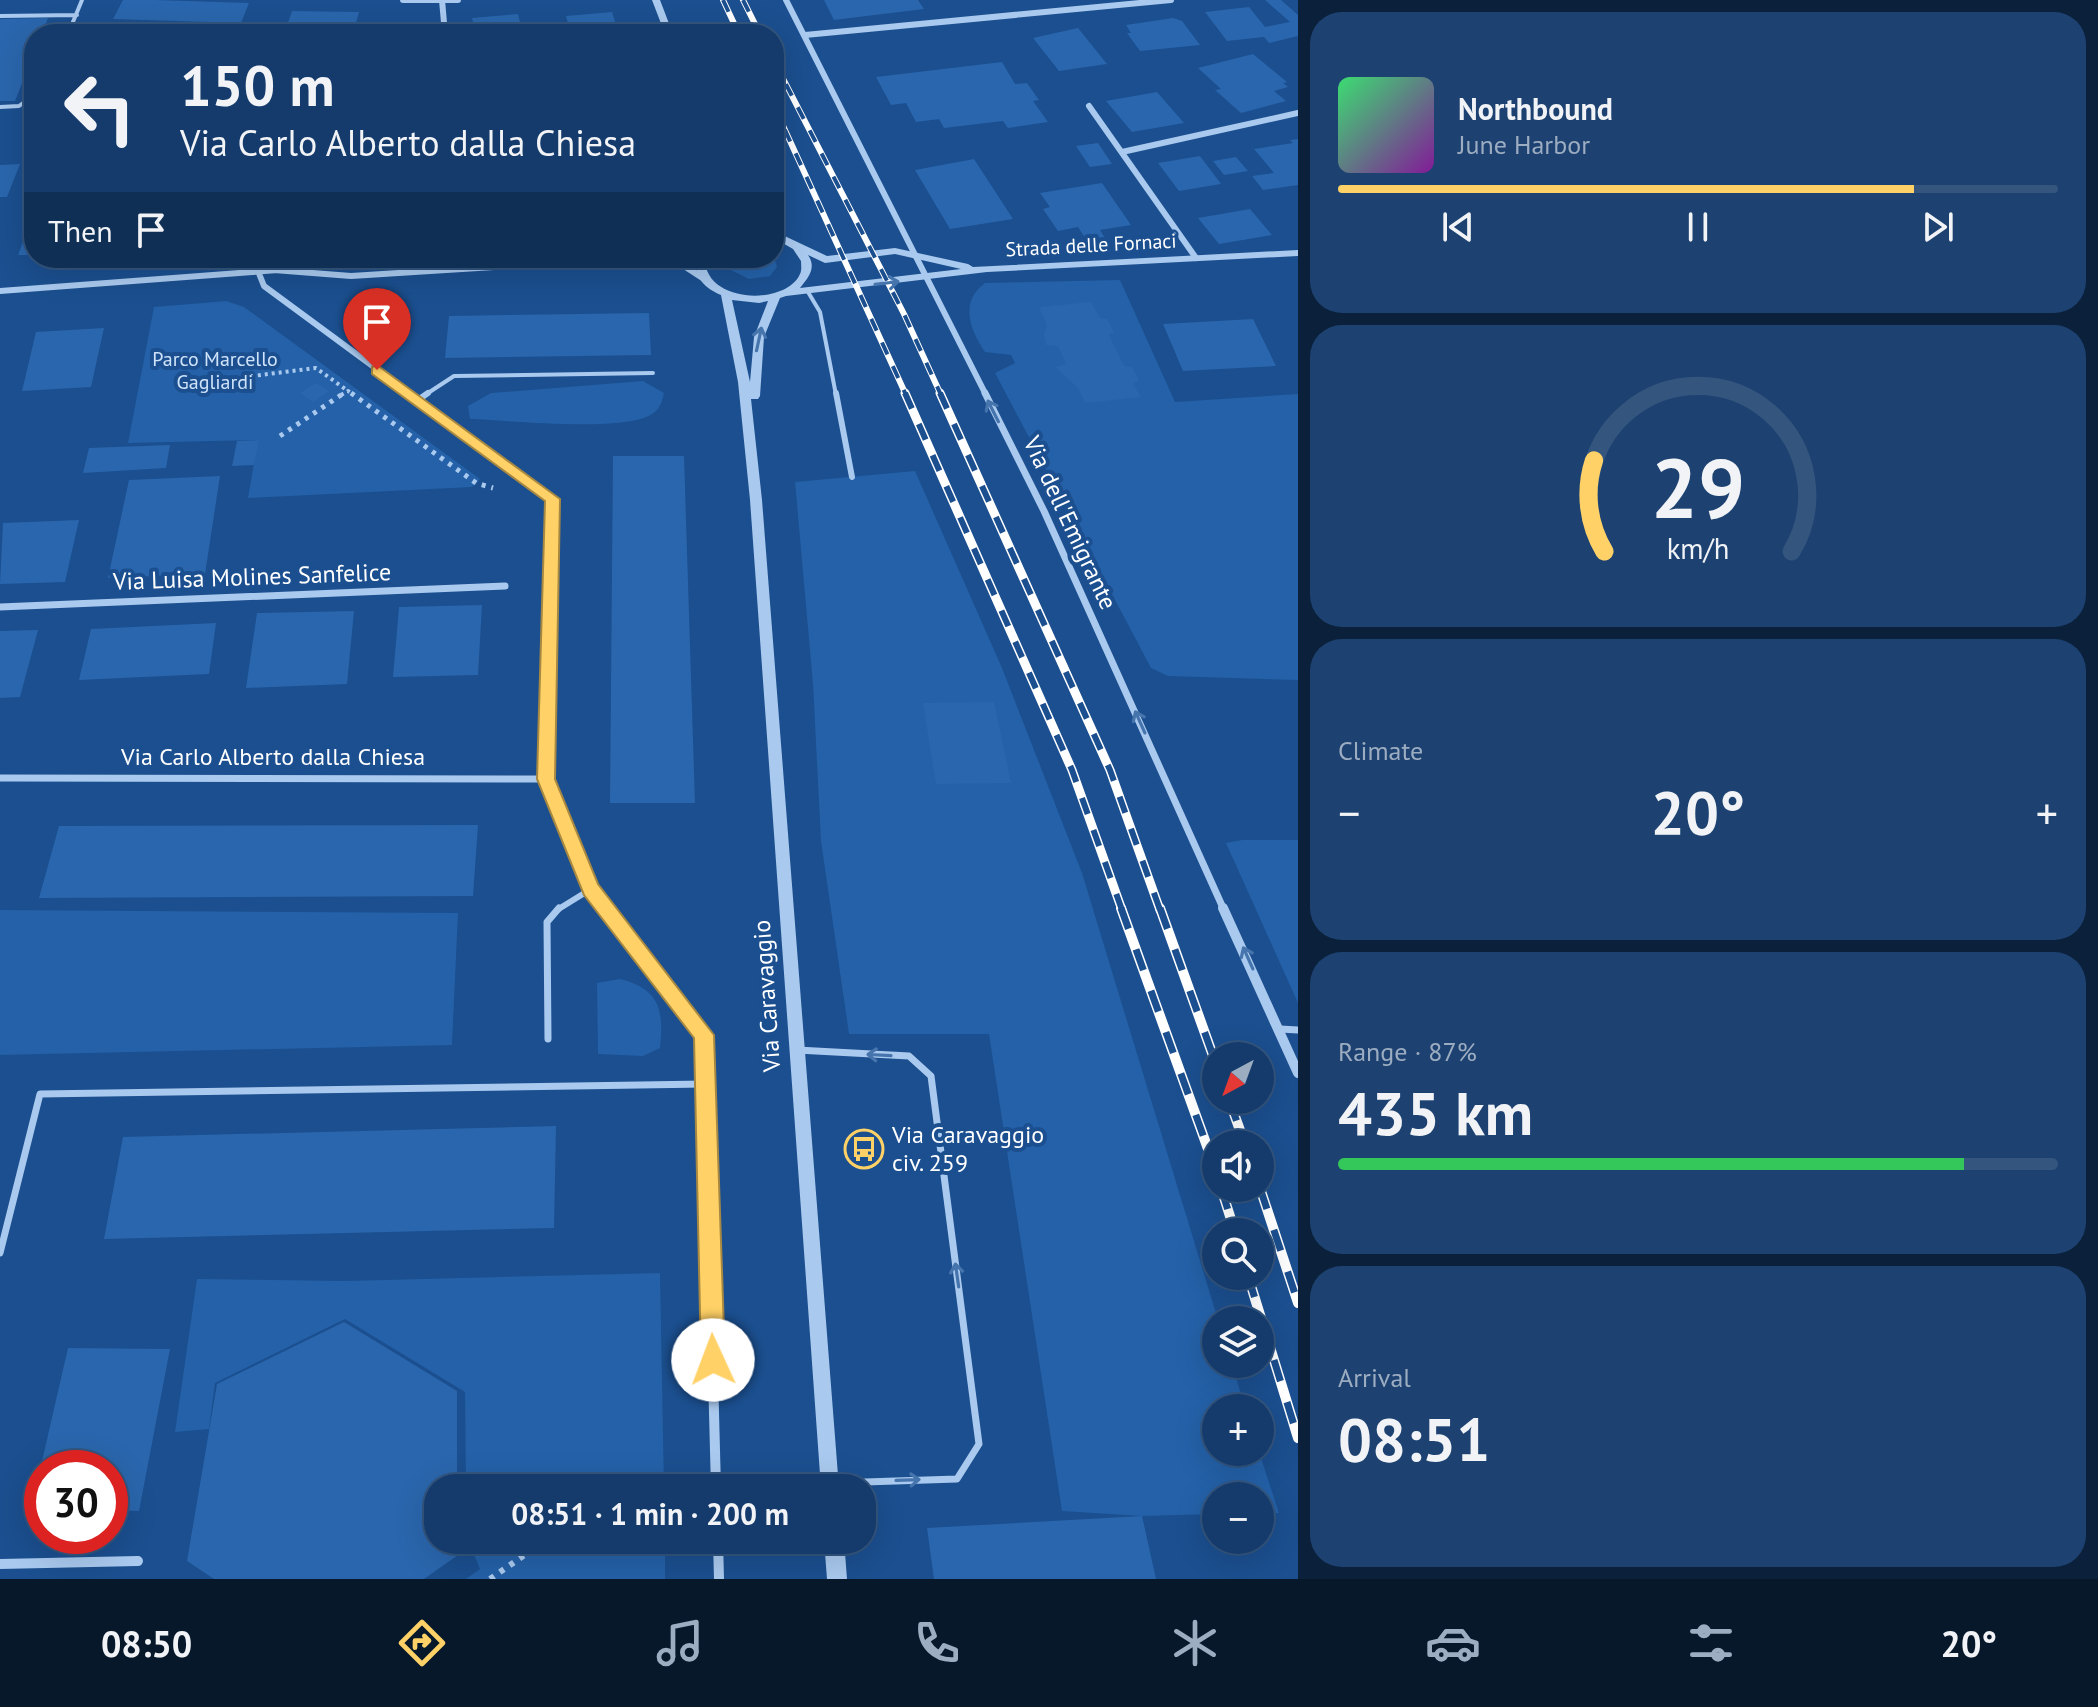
<!DOCTYPE html>
<meta charset="utf-8">
<style>
body{margin:0;font-family:"PT Sans",sans-serif;background:#1d4271;color:#f1f3f6;height:100vh;display:flex;flex-direction:column;font-size:30px;white-space:nowrap}
*{box-sizing:border-box;margin:0}
p{font-size:26px;color:#9dadc1}
.icon{flex:none;width:44px;height:44px;fill:none;stroke:currentColor;stroke-width:2;stroke-linecap:round;stroke-linejoin:round}
.map{position:relative;flex:1;overflow:hidden}
.sheet{display:flex;flex-direction:column;gap:12px;padding:12px;background:#0b203b;width:800px}
.sheet>*{flex:none}
.hud{position:absolute;left:24px;top:24px;width:760px;height:244px;border-radius:32px;box-shadow:0 8px 32px #0002,0 0 0 2px #33557e;background:#143b6b;color:#f1f3f6;overflow:hidden}
.needle{width:52px;rotate:221deg}
.controls{position:absolute;left:1202px;top:1042px;display:grid;gap:16px}
.controls a{display:grid;place-items:center;width:72px;height:72px;border-radius:50%;background:#143b6b;box-shadow:0 8px 32px #0002,0 0 0 2px #33557e;font-size:40px}
.speed{position:absolute;left:24px;top:1450px;display:flex;gap:16px;font-size:40px;font-weight:700;text-align:center}
.speed>*{display:grid;place-content:center;width:104px;height:104px;border-radius:50%;background:#143b6b;box-shadow:0 8px 32px #0002,0 0 0 2px #33557e;line-height:1}
.speed .limit{border:12px solid #d22;background:#fff;color:#111}
.pin{position:absolute;display:grid;place-items:center;width:68px;height:68px;color:#fff;margin:-82px -34px;border-radius:50% 50% 50% 0;rotate:-45deg;box-shadow:0 0 8px #0007}
.pin .icon{rotate:45deg}
.me{position:absolute;width:88px;margin:-44px;rotate:358deg;stroke-linejoin:round;filter:drop-shadow(0 0 6px #0008)}
.turn{display:flex;align-items:center;gap:28px;height:168px;padding:0 24px;font-size:36px}
.turn .icon{width:104px;height:104px;stroke-width:2.5}
.turn b{display:block;font-size:56px;line-height:68px}
.then{display:flex;align-items:center;height:76px;padding:0 24px;background:#0003;gap:16px;font-size:30px}
.big{font-size:60px;font-weight:600;line-height:1.1}
.sheet .widget{flex:1;display:flex;flex-direction:column;justify-content:center;gap:12px;min-width:0;padding:0 28px;border-radius:32px;background:#1d4271}
.sheet .dial{align-items:center;gap:0}
.dial svg{height:208px;overflow:visible;fill:none;stroke:#33557e;stroke-width:7;stroke-linecap:round;text-anchor:middle}
.dial text{fill:#f1f3f6;stroke:none}
.song{display:flex;align-items:center;gap:24px}
.cover{width:96px;height:96px;border-radius:12px;background:linear-gradient(135deg,hsl(140 70% 55%),hsl(290 70% 35%))}
.played{height:8px;border-radius:4px;background:linear-gradient(90deg,#ffd166 80%,#33557e 80%)}
.keys{display:flex;justify-content:space-around;direction:ltr}
.heat{display:flex;justify-content:space-between;align-items:center;font-size:44px;direction:ltr}
.charge{height:12px;border-radius:6px;background:linear-gradient(90deg,#34c759 87%,#33557e 0)}
.trip{position:absolute;left:424px;top:1474px;width:452px;height:80px;border-radius:32px;background:#143b6b;box-shadow:0 8px 32px #0002,0 0 0 2px #33557e;font-weight:600;line-height:80px;text-align:center}
.tab-bar{display:flex;height:128px;justify-content:space-around;align-items:center;background:#08182b;color:#9dadc1}
.tab-bar .icon{width:56px;height:56px}
.tab-bar .on{color:#ffd166}
.tab-bar b{font-size:36px;color:#f1f3f6}
main{display:flex;flex:1;min-height:0}
.map>svg:first-child{display:block}
.green{fill:#2461a8}
.building{fill:#2a66ad}
.lines{fill:none;stroke-linecap:round;stroke-linejoin:round}
.path-far2{stroke:#a9c9ee;stroke-width:4;stroke-dasharray:3 4;stroke-linecap:butt}
.path-far1{stroke:#a9c9ee;stroke-width:5;stroke-dasharray:4 6;stroke-linecap:butt}
.path{stroke:#a9c9ee;stroke-width:6;stroke-dasharray:5 7;stroke-linecap:butt}
.service-far2{stroke:#a9c9ee;stroke-width:4}
.service-far1{stroke:#a9c9ee;stroke-width:6}
.service{stroke:#a9c9ee;stroke-width:7}
.minor-far2{stroke:#a9c9ee;stroke-width:6}
.minor-far1{stroke:#a9c9ee;stroke-width:7}
.minor{stroke:#a9c9ee;stroke-width:10}
.tertiary{fill:#a9c9ee;fill-rule:evenodd}
.rail-far2-casing{stroke:#fff;stroke-width:6}
.rail-far1-casing{stroke:#fff;stroke-width:9}
.rail-casing{stroke:#fff;stroke-width:10}
.rail-far2{stroke:#1b4f8f;stroke-width:4;stroke-dasharray:13;stroke-linecap:butt}
.rail-far1{stroke:#1b4f8f;stroke-width:6;stroke-dasharray:17;stroke-linecap:butt}
.rail{stroke:#1b4f8f;stroke-width:7;stroke-dasharray:22;stroke-linecap:butt}
.oneway{stroke:#4674ac}
.route{fill:#ffd166;stroke:#a68842;stroke-width:2}
.labels{text-anchor:middle;stroke-width:8;stroke-linejoin:round;paint-order:stroke}
.far-street-label{font-size:20px;fill:#fff;stroke:#1b4f8f}
.far-park-label{font-size:20px;fill:#cfe3fa;stroke:#1b4f8f}
.street-label{font-size:24px;fill:#fff;stroke:#1b4f8f}
.poi-label{font-size:24px;fill:#fff;stroke:#1b4f8f;text-anchor:start}
</style>
<main>
<div class="map">
<svg width="1298" height="1579" viewBox="0 0 1298 1579">
<rect width="100%" height="100%" fill="#1b4f8f"/>
<!-- green -->
<path class="green" d="M732,258H774L777,267L770,276L749,279L731,270Z
M1120,280L1175,402L1298,394V680L1168,676L1151,668L995,373L1015,363L1011,355L985,352C970,330 959,302 985,283Z
M226,301L244,307L480,479L472,487L248,498L258,440L128,443L154,307Z
M643,381L664,393C662,402 660,409 652,414C623,433 508,420 470,419L468,406L491,393Z
M915,471L1002,668L1082,873L1218,1320L1216,1364H1232L1245,1408H1216V1452H1259L1279,1513H1260V1496H1216V1514L1142,1516L1062,1511L989,1034H849L821,841L813,684L795,482Z
M1242,840H1298V1003L1226,843Z
M0,910L458,913L452,1045L0,1055Z
M620,979C660,989 664,1010 660,1048L643,1056L598,1054L597,983Z
M660,1273L664,1488H466L465,1392L345,1319L215,1383L209,1429L175,1432L197,1279L345,1281Z
M468,1540H665V1579H466L480,1569Z"/>
<!-- building -->
<path class="building" d="M123,0H155L249,3L241,23L113,19Z
M824,0H918L924,9L834,20Z
M1265,0H1281L1298,15V36L1269,43L1264,37L1227,41L1205,12L1249,7L1265,27L1290,22Z
M292,11L359,12L353,34H284Z
M612,12L619,34H571L566,16Z
M518,14L523,34H476L472,18Z
M48,18L42,34H34V53L15,101H0V19Z
M1173,18L1182,21L1200,45L1140,51L1127,33H1131L1126,25Z
M1078,28L1107,64L1059,71L1033,38Z
M1253,54L1287,82L1283,83L1288,87L1274,91L1286,101L1241,113L1215,90L1221,89L1198,68Z
M1002,62L1015,84L1027,83L1039,100L1033,101L1048,122L1008,128L1003,121L944,128L939,119L916,122L906,103L891,105L876,77Z
M1157,92L1184,123L1132,132L1106,101Z
M1298,139V185L1263,190L1252,176L1274,173L1254,149L1293,143L1290,140Z
M1098,143L1112,164L1090,167L1076,146Z
M1200,156L1221,184L1179,191L1158,163Z
M1236,157L1248,171L1224,175L1213,161Z
M974,159L1013,219L950,229L915,170Z
M20,164L7,197H0V165Z
M1102,183L1131,225L1100,230L1105,238L1087,241L1078,227L1058,231L1043,209L1050,207L1040,193Z
M1250,209L1272,235L1219,244L1198,218Z
M34,213V255H18Z
M1091,302L1100,318L1107,319L1114,332L1109,335L1124,366L1132,367L1139,380L1133,384L1141,397L1085,403L1078,388L1055,367L1066,364L1058,346L1046,345L1044,334L1047,325L1039,307Z
M649,313L651,355L445,358L449,316Z
M1253,319L1276,366L1183,371L1163,324Z
M104,328L91,387L22,391L36,332Z
M316,383L329,391L313,402L300,393Z
M259,440L254,465L232,466L237,441Z
M170,445L166,468L83,473L89,448Z
M613,456H684L695,803H610Z
M220,476L205,574L108,578L129,480Z
M79,520L65,582L0,584L3,523Z
M482,605L478,675L393,677L399,607Z
M354,611L347,684L246,688L257,613Z
M216,623L209,674L79,680L91,629Z
M38,630L20,697L0,698V631Z
M994,702L1011,783L936,784L923,703Z
M478,825L473,896L39,898L59,826Z
M556,1126L554,1228L104,1239L123,1137Z
M344,1322L457,1391V1488H438V1540H458V1555L424,1579H214L187,1561L217,1384Z
M68,1348L170,1349L139,1511L110,1510V1468H41L42,1509H31Z
M1142,1516L1156,1579H934L927,1528Z"/>
<g class="lines">
<!-- path-far2 -->
<path class="path-far2" d="M237,378L316,368L348,391
M341,395L348,391L354,395"/>
<!-- path-far1 -->
<path class="path-far1" d="M351,393L476,483L493,488
M280,436L344,393"/>
<!-- path -->
<path class="path" d="M565,1476V1488
M457,1478L565,1476L663,1480
M490,1579L546,1540"/>
<!-- service-far2 -->
<path class="service-far2" d="M0,16L77,15
M68,34L82,0
M0,107L19,106L34,95
M808,292L820,312L836,395
M425,395L454,376L653,373"/>
<!-- service-far1 -->
<path class="service-far1" d="M836,393L852,477
M418,400L428,393
M557,910L591,889"/>
<!-- service -->
<path class="service" d="M1280,1029L1298,1030
M548,1039L547,922L559,908
M797,1050L909,1056L931,1076L979,1444L957,1479L834,1483
M0,1253L40,1094L705,1084"/>
<!-- minor-far2 -->
<path class="minor-far2" d="M403,0H458
M442,0L445,34
M786,0L986,395
M805,35L1171,0
M1089,106L1196,258
M1122,152L1298,113
M295,268L418,258
M274,270L351,276L640,258L684,266L704,279
M258,271L264,286L412,395
M0,291L278,270"/>
<!-- minor-far1 -->
<path class="minor-far1" d="M410,393L553,499L546,779L591,889L607,910
M985,393L1044,511L1224,910
M0,607L505,586
M0,778L546,779"/>
<!-- minor -->
<path class="minor" d="M605,908L704,1035L716,1488
M1223,908L1298,1073
M718,1540L719,1579
M0,1564L138,1561"/>
<!-- tertiary -->
<path class="tertiary" d="M652,0H660L673,34H665Z
M774,231L827,256L895,248L968,264L973,267L1298,250V256L987,272L786,296L780,298L764,337L760,396L758,399H751L762,500L839,1488H821L750,500L738,382L721,295C704,288 694,277 695,258H705C704,304 786,306 800,274C802,270 801,265 801,261L793,249L774,238ZM895,254L961,269L800,288C808,278 817,268 808,255L825,263ZM732,300L759,303L768,301L754,337L750,382Z
M824,1540H844L847,1579H827Z"/>
<!-- rail-far2 casing -->
<g class="rail-far2-casing">
<path id="rail-far2" d="M723,0L739,34
M743,0L760,34
M774,61L904,314L941,395
M774,106L906,395"/>
</g>
<!-- rail-far1 casing -->
<g class="rail-far1-casing">
<path id="rail-far1" d="M905,393L1072,770L1122,910
M940,393L1110,770L1160,910"/>
</g>
<!-- rail casing -->
<g class="rail-casing">
<path id="rail" d="M1121,908L1216,1171
M1160,908L1216,1064
M1229,1100L1245,1144
M1221,1188L1235,1232
M1260,1188L1298,1303
M1248,1276L1298,1438"/>
</g>
<!-- rail-far2 -->
<use href="#rail-far2" class="rail-far2"/>
<!-- rail-far1 -->
<use href="#rail-far1" class="rail-far1"/>
<!-- rail -->
<use href="#rail" class="rail"/>
</g>
<!-- one-way arrows -->
<defs><path id="oneway-shaft" d="M-6 0H5M1.5-3L5.5 0L1.5 3" fill="none" stroke-width="1.6" stroke-linecap="round" stroke-linejoin="round" transform="scale(2)"/></defs>
<g class="oneway">
<use href="#oneway-shaft" transform="translate(887 283) rotate(-7)"/>
<use href="#oneway-shaft" transform="translate(759 339) rotate(-78)"/>
<use href="#oneway-shaft" transform="translate(993 411) rotate(-117)"/>
<use href="#oneway-shaft" transform="translate(1140 722) rotate(-114)"/>
<use href="#oneway-shaft" transform="translate(1248 958) rotate(-114)"/>
<use href="#oneway-shaft" transform="translate(879 1055) rotate(-177)"/>
<use href="#oneway-shaft" transform="translate(957 1275) rotate(-98)"/>
<use href="#oneway-shaft" transform="translate(908 1480) rotate(-2)"/>
</g>
<!-- route -->
<path class="route" d="M377,365L560,499L555,779L598,884L714,1035L725,1360L721,1368L713,1372L705,1368L701,1360L694,1038L584,895L537,779L545,501L372,374V367Z"/>
<!-- icons -->
<defs>
<g id="bus-ring" transform="scale(2)"><circle r="9.5" fill="#1b4f8f" stroke="#ffd166" stroke-width="1.5"/><path d="M-5-6H5V4H4V6H2V4H-2V6H-4V4H-5ZM-3.5-4V0h7V-4ZM-3.5 1.2v1.5H-2V1.2ZM2 1.2v1.5H3.5V1.2Z" fill="#ffd166"/></g>
</defs>
<g fill-rule="evenodd">
<use href="#bus-ring" x="864" y="1149"/>
</g>
<g class="labels">
<!-- far-street labels -->
<g class="far-street-label">
<text transform="translate(1091 245) rotate(-3)" y="7">Strada delle Fornaci</text>
</g>
<!-- far-park labels -->
<g class="far-park-label">
<text x="215" y="366">Parco Marcello<tspan x="215" dy="23">Gagliardi</tspan></text>
</g>
<!-- street labels -->
<g class="street-label">
<text transform="translate(1070 523) rotate(65)" y="8">Via dell'Emigrante</text>
<text transform="translate(252 577) rotate(-2)" y="8">Via Luisa Molines Sanfelice</text>
<text x="273" y="765">Via Carlo Alberto dalla Chiesa</text>
<text transform="translate(767 996) rotate(-94)" y="8">Via Caravaggio</text>
</g>
<!-- poi labels -->
<g class="poi-label">
<text x="892" y="1143">Via Caravaggio<tspan x="892" dy="28">civ. 259</tspan></text>
</g>
</g>
</svg>
<div class="controls">
<a><svg class="needle" viewBox="-14 -14 28 28"><path d="M0-13l5 13h-10z" fill="#e53935"/><path d="M0 13l5-13h-10z" fill="#9dadc1"/></svg></a>
<a><svg class="icon" aria-label="sound" viewBox="0 0 24 24"><path d="M4 9h4l5-4v14l-5-4H4zM17 9q2 3 0 6"/></svg></a>
<a><svg class="icon" aria-label="search" viewBox="0 0 24 24"><circle cx="10" cy="10" r="6"/><path d="M15 15l6 6"/></svg></a>
<a><svg class="icon" aria-label="layers" viewBox="0 0 24 24"><path d="M12 4l9 5-9 5-9-5zM3 14l9 5 9-5"/></svg></a>
<a>+</a>
<a>−</a>
</div>
<div class="speed"><div class="limit">30</div></div>
<div class="pin" style="left:377px;top:370px;background:#d93025"><svg class="icon" aria-label="arrive" viewBox="0 0 24 24"><path d="M6 21V4h12l-3 4 3 4H6"/></svg></div>
<svg class="me" style="left:713px;top:1360px" viewBox="-20 -20 40 40"><circle r="19" fill="#fff"/><path d="M0-13L10 11 0 6-10 11z" fill="#ffd166"/></svg>
<div class="trip">08:51 · 1 min · 200 m</div>
<div class="hud">
<div class="turn"><svg class="icon" aria-label="left" viewBox="0 0 24 24"><path d="M17 20v-9H6M10 6l-5 5 5 5"/></svg><div><b>150 m</b>Via Carlo Alberto dalla Chiesa</div></div>
<div class="then">Then<svg class="icon" aria-label="arrive" viewBox="0 0 24 24"><path d="M6 21V4h12l-3 4 3 4H6"/></svg></div>
</div>
</div>
<section class="sheet">
<div class="widget">
<div class="song"><i class="cover"></i><div><b>Northbound</b><p>June Harbor</p></div></div>
<div class="played"></div>
<div class="keys"><svg class="icon" aria-label="previous" viewBox="0 0 24 24"><path d="M18 5L8 12l10 7zM5 5v14"/></svg><svg class="icon" aria-label="pause" viewBox="0 0 24 24"><path d="M8 5v14M16 5v14"/></svg><svg class="icon" aria-label="next" viewBox="0 0 24 24"><path d="M6 5l10 7-10 7zM19 5v14"/></svg></div>
</div>
<div class="widget dial"><svg viewBox="0 0 100 80">
<path d="M14 69A42 42 0 1 1 86 69"/>
<path d="M14 69A42 42 0 0 1 10 34" stroke="#ffd166"/>
<text x="50" y="56" font-size="32" font-weight="700">29</text>
<text x="50" y="72" font-size="11">km/h</text>
</svg></div>
<div class="widget"><p>Climate</p>
<div class="heat"><a>−</a><b class="big">20°</b><a>+</a></div>
</div>
<div class="widget"><p>Range · 87%</p><b class="big">435 km</b><div class="charge"></div></div>
<div class="widget"><p>Arrival</p><b class="big">08:51</b></div>
</section>
</main>
<nav class="tab-bar">
<b>08:50</b>
<svg class="icon on" aria-label="directions" viewBox="0 0 24 24"><path d="M12 3l9 9-9 9-9-9zM9 14v-3h6M13 9l2 2-2 2"/></svg>
<svg class="icon" aria-label="music" viewBox="0 0 24 24"><path d="M9 18V5l10-2v13"/><circle cx="6" cy="18" r="3"/><circle cx="16" cy="16" r="3"/></svg>
<svg class="icon" aria-label="phone" viewBox="0 0 24 24"><path d="M5 4h4l2 5-3 2q2 4 5 5l2-3 5 2v4C11 20 4 13 5 4z"/></svg>
<svg class="icon" aria-label="climate" viewBox="0 0 24 24"><path d="M12 3v18M4 7l16 10M4 17L20 7"/></svg>
<svg class="icon" aria-label="car" viewBox="0 0 24 24"><path d="M5 17H2v-5l4-1 3-4h7l3 4 3 1v5h-3M9 17h6M6 11h13"/><circle cx="7" cy="17" r="2"/><circle cx="17" cy="17" r="2"/></svg>
<svg class="icon" aria-label="filters" viewBox="0 0 24 24"><path d="M4 7h16M4 17h16"/><circle cx="9" cy="7" r="2"/><circle cx="15" cy="17" r="2"/></svg>
<b>20°</b>
</nav>
